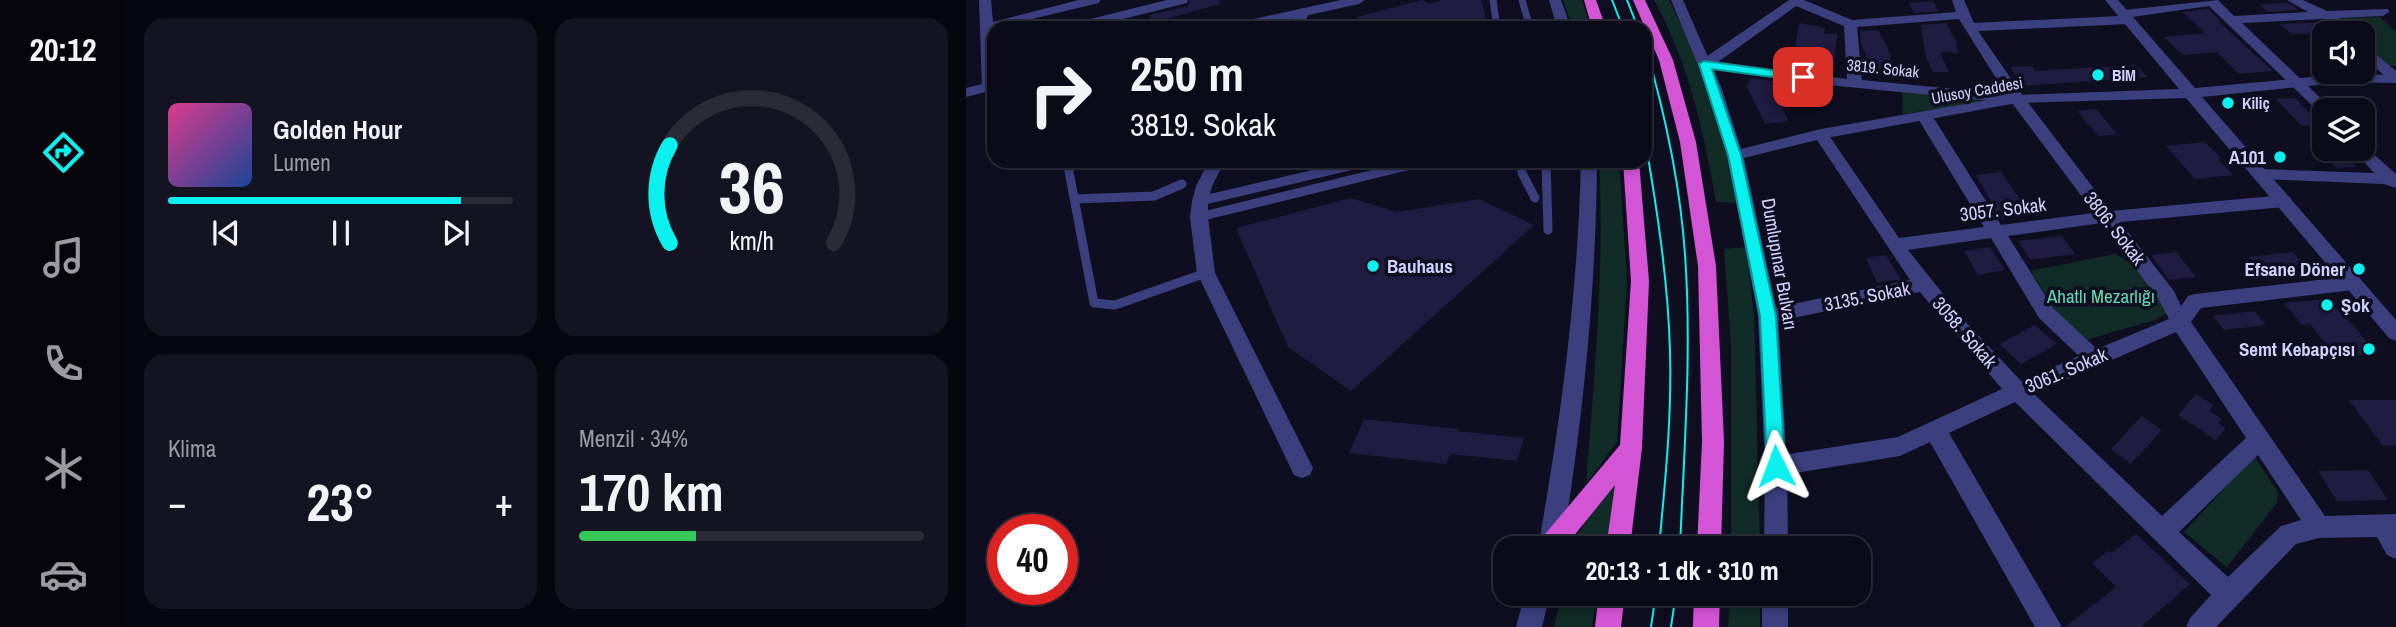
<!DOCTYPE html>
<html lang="tr">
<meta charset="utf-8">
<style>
body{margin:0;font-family:"Archivo Narrow",sans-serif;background:#141322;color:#f1f3f6;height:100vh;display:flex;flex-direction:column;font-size:26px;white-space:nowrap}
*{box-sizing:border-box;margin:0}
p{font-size:23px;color:#9a9aa2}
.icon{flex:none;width:38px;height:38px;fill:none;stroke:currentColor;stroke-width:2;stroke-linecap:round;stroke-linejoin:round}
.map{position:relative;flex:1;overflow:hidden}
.drawer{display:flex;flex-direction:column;gap:18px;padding:18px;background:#06060e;width:840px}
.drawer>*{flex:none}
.hud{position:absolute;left:21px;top:21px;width:665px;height:147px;border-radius:21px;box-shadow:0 4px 10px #0003,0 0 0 2px #2b2b38;background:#0b0a19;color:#f1f3f6;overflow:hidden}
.tools{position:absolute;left:1346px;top:21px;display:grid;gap:14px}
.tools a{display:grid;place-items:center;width:63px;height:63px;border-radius:14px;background:#0b0a19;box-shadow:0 4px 10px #0003,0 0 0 2px #2b2b38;font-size:35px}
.speed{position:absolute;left:21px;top:514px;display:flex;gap:14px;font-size:35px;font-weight:700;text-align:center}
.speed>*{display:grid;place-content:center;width:91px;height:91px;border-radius:50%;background:#0b0a19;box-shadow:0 4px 10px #0003,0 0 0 2px #2b2b38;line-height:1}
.speed .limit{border:10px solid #d22;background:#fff;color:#111}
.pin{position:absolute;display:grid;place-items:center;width:60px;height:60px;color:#fff;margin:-30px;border-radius:14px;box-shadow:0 4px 10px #0006}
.me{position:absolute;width:77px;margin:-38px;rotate:357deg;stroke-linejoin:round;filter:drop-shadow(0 0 5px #0008)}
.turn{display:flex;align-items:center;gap:24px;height:147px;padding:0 28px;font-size:32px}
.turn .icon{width:91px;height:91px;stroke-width:2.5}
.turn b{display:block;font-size:49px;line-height:60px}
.big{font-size:52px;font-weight:700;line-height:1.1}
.drawer .tile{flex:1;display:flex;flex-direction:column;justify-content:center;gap:10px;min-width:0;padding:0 24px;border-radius:21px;background:#141322}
.drawer .dial{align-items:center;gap:0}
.dial svg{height:182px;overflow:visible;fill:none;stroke:#2b2b38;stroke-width:7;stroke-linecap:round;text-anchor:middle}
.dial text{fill:#f1f3f6;stroke:none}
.song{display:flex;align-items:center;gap:21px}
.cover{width:84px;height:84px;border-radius:10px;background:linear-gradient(135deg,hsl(330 70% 55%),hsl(220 70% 35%))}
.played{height:7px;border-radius:4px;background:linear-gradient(90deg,#09f0ef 85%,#2b2b38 85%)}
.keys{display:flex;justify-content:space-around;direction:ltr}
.heat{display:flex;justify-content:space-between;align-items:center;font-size:38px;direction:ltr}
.charge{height:10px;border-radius:5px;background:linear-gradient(90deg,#34c759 34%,#2b2b38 0)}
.drawer .tiles{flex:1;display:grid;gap:18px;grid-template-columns:repeat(2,1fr)}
.trip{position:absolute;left:527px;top:536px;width:378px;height:70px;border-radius:21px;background:#0b0a19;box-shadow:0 4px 10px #0003,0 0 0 2px #2b2b38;font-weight:700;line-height:70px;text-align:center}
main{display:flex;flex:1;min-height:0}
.tabs{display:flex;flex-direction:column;width:126px;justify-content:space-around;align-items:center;background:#04040a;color:#9a9aa2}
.tabs .icon{width:49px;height:49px}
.tabs .on{color:#09f0ef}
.tabs b{font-size:32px;color:#f1f3f6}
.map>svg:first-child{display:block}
.green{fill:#112b27}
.building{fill:#1f1b41}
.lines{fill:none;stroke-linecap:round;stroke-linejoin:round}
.service-far1{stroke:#3b3f7e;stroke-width:7}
.service{stroke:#3b3f7e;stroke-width:9}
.minor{fill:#3b3f7e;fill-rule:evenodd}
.tertiary{fill:#3b3f7e;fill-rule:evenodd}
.trunk{fill:#d355d6;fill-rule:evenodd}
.tram{stroke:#09f0ef;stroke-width:2}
.route{fill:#09f0ef;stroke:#069c9b;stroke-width:2}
.poi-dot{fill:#09f0ef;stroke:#0f0e21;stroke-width:2.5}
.labels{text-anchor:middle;stroke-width:7;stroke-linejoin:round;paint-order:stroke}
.far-street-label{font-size:16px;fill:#d0d0fd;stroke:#0f0e21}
.far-poi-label{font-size:16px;font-weight:bold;fill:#d0d0fd;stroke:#0f0e21;text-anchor:start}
.poi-label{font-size:19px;font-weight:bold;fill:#d0d0fd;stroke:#0f0e21;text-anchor:end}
.street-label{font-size:19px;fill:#d0d0fd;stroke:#0f0e21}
.park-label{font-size:19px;fill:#5edaaf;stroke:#0f0e21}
</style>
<main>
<nav class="tabs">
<b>20:12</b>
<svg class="icon on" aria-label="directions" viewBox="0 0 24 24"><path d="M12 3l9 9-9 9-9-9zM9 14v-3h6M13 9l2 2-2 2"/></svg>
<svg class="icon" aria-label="music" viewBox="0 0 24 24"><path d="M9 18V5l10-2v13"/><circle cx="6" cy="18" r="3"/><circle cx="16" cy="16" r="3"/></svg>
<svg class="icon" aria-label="phone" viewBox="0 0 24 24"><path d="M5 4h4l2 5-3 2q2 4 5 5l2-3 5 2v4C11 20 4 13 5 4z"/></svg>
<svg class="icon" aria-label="climate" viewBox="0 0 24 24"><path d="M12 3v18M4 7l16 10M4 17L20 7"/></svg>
<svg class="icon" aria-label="car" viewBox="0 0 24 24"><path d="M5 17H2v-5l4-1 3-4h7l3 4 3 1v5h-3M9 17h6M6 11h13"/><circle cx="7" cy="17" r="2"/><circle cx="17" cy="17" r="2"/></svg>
</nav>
<section class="drawer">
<div class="tiles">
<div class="tile">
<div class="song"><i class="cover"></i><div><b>Golden Hour</b><p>Lumen</p></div></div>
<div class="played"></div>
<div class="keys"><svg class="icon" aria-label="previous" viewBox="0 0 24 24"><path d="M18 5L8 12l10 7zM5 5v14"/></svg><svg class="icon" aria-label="pause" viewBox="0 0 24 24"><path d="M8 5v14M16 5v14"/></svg><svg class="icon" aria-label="next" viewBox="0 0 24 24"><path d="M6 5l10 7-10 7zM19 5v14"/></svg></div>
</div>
<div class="tile dial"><svg viewBox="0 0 100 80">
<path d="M14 69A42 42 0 1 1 86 69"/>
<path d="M14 69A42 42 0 0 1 14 26" stroke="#09f0ef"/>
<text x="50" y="56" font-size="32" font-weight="700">36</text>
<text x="50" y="72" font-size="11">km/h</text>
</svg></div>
<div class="tile"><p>Klima</p>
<div class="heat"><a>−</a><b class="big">23°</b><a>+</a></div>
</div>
<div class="tile"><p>Menzil · 34%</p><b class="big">170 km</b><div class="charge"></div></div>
</div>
</section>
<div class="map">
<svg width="1430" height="627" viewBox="0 0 1430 627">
<rect width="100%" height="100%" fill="#0f0e21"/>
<!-- green -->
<path class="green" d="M597,0H616L625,28H607Z
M688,0H703L730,56L753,123L772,203L750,202C738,132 723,63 688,0Z
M1414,17L1430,32V66H1420L1397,43L1396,33H1387L1372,18Z
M936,92L1022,101L937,114Z
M633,161H653L661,281L651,442L620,484C628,377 639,269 633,161Z
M780,247L788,314L794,548H765V346L758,249Z
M1149,254C1174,266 1190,288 1203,312L1189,320L1120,340L1093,317L1065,271Z
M1288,456L1312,492L1310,504L1261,567L1218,532Z
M652,475L640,548H606L609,538Z
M596,593H632L626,627H588Z
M764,593H794V627H762Z"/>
<!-- building -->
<path class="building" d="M224,0H253L254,4L186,23L183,15L222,6Z
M456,0L463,4L476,0H515L520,18L484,28H398L391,17Z
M967,1L973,11L948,13L943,3Z
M1322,3L1333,10L1301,12L1293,4Z
M1242,9L1254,20H1251L1307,71L1273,74L1251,52L1217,55L1198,37L1239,33L1216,12Z
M1356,22L1369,33L1325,34L1314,24Z
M833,23L860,28L857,34L871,33L867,74L828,69L831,55H828Z
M980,23L990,42L993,53L974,52L983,72H967L959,54L955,25Z
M912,30L924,53L925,77L899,75L900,55L896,47L894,31Z
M1170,65L1181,77L1056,86L1044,67L1066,66L1069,71Z
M786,78L819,83L823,96L812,97L822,121L799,124L780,86Z
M1329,98L1355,125L1336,126L1310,99Z
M1130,109L1151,134L1132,136L1111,111Z
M1239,142L1255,158L1252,159L1267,175L1229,179L1200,146Z
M1351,149H1372L1390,167L1370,168Z
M1035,172L1053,198H1056L1068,214L1035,219L1010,175Z
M385,198L431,212L513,199L568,225L385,391L322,347L270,228Z
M1096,236L1109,254L1064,260L1052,241Z
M1024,247L1039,270L1012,275L998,251Z
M1210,252L1230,277L1203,280L1185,255Z
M1327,252L1341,268L1296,272L1283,257Z
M920,255L929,271L936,279L911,283L900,258Z
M1362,299L1394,333L1411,354L1370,357L1344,324L1336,325L1318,303Z
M1289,311L1300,325L1258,330L1247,316Z
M1069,325L1091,344L1055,364L1033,344Z
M1230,394L1248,405L1243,411L1256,419L1252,423L1260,428L1250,440L1212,415Z
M1383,400H1430V445L1417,446Z
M1176,416L1196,430L1165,464L1145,449Z
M398,419L492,429L491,431L558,438L551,461L484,454L480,464L383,453Z
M1402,470L1422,500L1371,501L1352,471Z
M1170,534L1224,584L1175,627H1099L1150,587L1126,563L1143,550L1145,553Z"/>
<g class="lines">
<!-- service-far1 -->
<path class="service-far1" d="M527,0L531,28
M556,0L564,28
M397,163L406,161
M453,163L462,161"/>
<!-- service -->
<path class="service" d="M101,161L128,303L149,305L240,273
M554,161L556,173L569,198
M580,161L582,230
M109,199L188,196L216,184
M234,201L404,161
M233,217L461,161"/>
<!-- minor -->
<path class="minor" d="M13,0H25L27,22L113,0H134L133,3L28,28V90L23,91L16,87Z
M201,0H222L221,3L121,28H98L100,25Z
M823,0H838L886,20L990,12L986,0H998L1008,23L1153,16V11L1158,10L1252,0L1268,16L1342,12L1321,0H1337L1361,11L1422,9L1423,12L1417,16L1373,18L1390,33H1375L1357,19L1276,23L1364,107L1366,110H1358V114L1354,113L1243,6L1166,17L1170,20L1163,24L1012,31L1057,96L1145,211L1318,195L1324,197L1326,201L1318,207L1154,222L1208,291L1215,306L1222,296L1229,294L1387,276L1394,278L1396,283L1394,288L1387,290L1235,308L1225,322L1359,516L1430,514V559L1421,555L1411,537L1353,538L1330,544L1250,627H1220L1224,618L1245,595L1049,402L983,433L1096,627H1069L964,442L934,456L810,476L802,473L799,466L802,459L810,456L932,437L1036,389L954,292L802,323L795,321L792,316L795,311L802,309L944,280L847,134L850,131H860L933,238L1018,227L951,117L959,112L967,117L1035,225L1128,213L1046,103L862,85L734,67V61ZM830,6L878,26L881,79L752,62ZM993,19L1040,94L896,80L891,27ZM1136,223L1193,300L1203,319L1131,349L1087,308L1042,236ZM1025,238L1073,318L1113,356L1055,381L998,320L942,250ZM1210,332L1280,438L1196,516L1068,394ZM1292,455L1335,520L1315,526L1262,577L1213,532Z
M338,8L344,12L335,28H321L333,9Z
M1396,43L1430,71V83L1425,82L1396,55Z
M1396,144L1430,174V188L1418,184L1295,179L1287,174L1295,169L1408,173L1387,149H1396Z
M243,161H259L246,186L242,201V217L249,273L347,468L344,475L336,478L328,475L231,273L224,217L226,201L230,186Z"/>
<!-- tertiary -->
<path class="tertiary" d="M375,0H399L393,4L283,28H258L265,24Z
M583,0H595L605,28H591Z
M705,0H717L756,89L775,149L855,129L1051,95L1213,89L1139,0H1152L1229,88L1380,74L1430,75V83L1380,82L1236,97L1430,320V341L1423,338L1220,98L1051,103L855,139L778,158L812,316L821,466L822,548H798L799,466L792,316L761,155L742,89Z
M28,81V90L0,97V88Z
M615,161H631C630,291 617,419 596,548H572C595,419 612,291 615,161Z
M559,593H584L576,627H550Z
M796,593H822V627H796Z"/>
<!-- trunk -->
<path class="trunk" d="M618,0H630L640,28H626Z
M667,0H679L707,60L730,142L750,266L758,442L755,548H731L736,442L732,266L714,142L693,60Z
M657,161H673L683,281L676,448L664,548H640L649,485L598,548H572L575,539L654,445L665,281Z
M633,593H659L655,627H629Z
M728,593H754L753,627H727Z"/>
<!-- tram -->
<path class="tram" d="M646,0L657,28
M661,0L672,28
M679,45C699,113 714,183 719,254C726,352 718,450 714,548
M679,139C691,209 702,280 704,351C706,417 699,483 693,548
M685,627L690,593
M705,627L710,593"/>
</g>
<!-- route -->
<path class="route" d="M738,61L837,74L843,77L837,81L746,69L775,155L810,316L819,466L816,471L810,474L803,471L801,466L794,316L762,155L733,64Z"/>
<!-- markers -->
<g class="poi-dot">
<circle cx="1132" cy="75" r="7"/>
<circle cx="1262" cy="103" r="7"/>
<circle cx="1314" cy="157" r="7"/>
<circle cx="407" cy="266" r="7"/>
<circle cx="1393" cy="269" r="7"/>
<circle cx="1361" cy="305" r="7"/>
<circle cx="1403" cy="349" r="7"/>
</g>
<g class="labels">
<!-- far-street labels -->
<g class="far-street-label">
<text transform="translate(917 68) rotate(6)" y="6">3819. Sokak</text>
<text transform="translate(1011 90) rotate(-10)" y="6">Ulusoy Caddesi</text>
</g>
<!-- far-poi labels -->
<g class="far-poi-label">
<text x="1146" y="81">BİM</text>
<text x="1276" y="109">Kiliç</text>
</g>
<!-- poi labels -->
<g class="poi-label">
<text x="1300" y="164">A101</text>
<text x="421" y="273" text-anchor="start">Bauhaus</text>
<text x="1379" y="276">Efsane Döner</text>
<text x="1375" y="312" text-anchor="start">Şok</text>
<text x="1389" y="356">Semt Kebapçısı</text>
</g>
<!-- street labels -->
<g class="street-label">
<text transform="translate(1037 209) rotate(-7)" y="7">3057. Sokak</text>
<text transform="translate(1149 228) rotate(52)" y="7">3806. Sokak</text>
<text transform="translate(814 264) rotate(80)" y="7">Dumlupınar Bulvarı</text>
<text transform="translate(901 296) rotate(-11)" y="7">3135. Sokak</text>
<text transform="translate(999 332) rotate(49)" y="7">3058. Sokak</text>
<text transform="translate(1100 370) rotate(-23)" y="7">3061. Sokak</text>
</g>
<!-- park labels -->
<g class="park-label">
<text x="1135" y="303">Ahatlı Mezarlığı</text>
</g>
</g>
</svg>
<div class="tools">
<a><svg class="icon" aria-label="sound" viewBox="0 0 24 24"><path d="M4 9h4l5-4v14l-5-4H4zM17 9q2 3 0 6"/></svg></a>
<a><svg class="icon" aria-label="layers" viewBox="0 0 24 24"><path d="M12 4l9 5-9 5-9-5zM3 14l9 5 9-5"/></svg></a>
</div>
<div class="speed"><div class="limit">40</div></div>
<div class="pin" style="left:837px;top:77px;background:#d93025"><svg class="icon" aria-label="arrive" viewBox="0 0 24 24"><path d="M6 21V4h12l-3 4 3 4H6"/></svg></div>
<svg class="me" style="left:810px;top:466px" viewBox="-20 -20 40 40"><path d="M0-17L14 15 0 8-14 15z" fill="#09f0ef" stroke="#fff" stroke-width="4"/></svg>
<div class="trip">20:13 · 1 dk · 310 m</div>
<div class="hud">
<div class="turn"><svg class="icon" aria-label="right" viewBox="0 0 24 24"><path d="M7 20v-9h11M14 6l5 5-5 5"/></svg><div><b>250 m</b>3819. Sokak</div></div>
</div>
</div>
</main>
